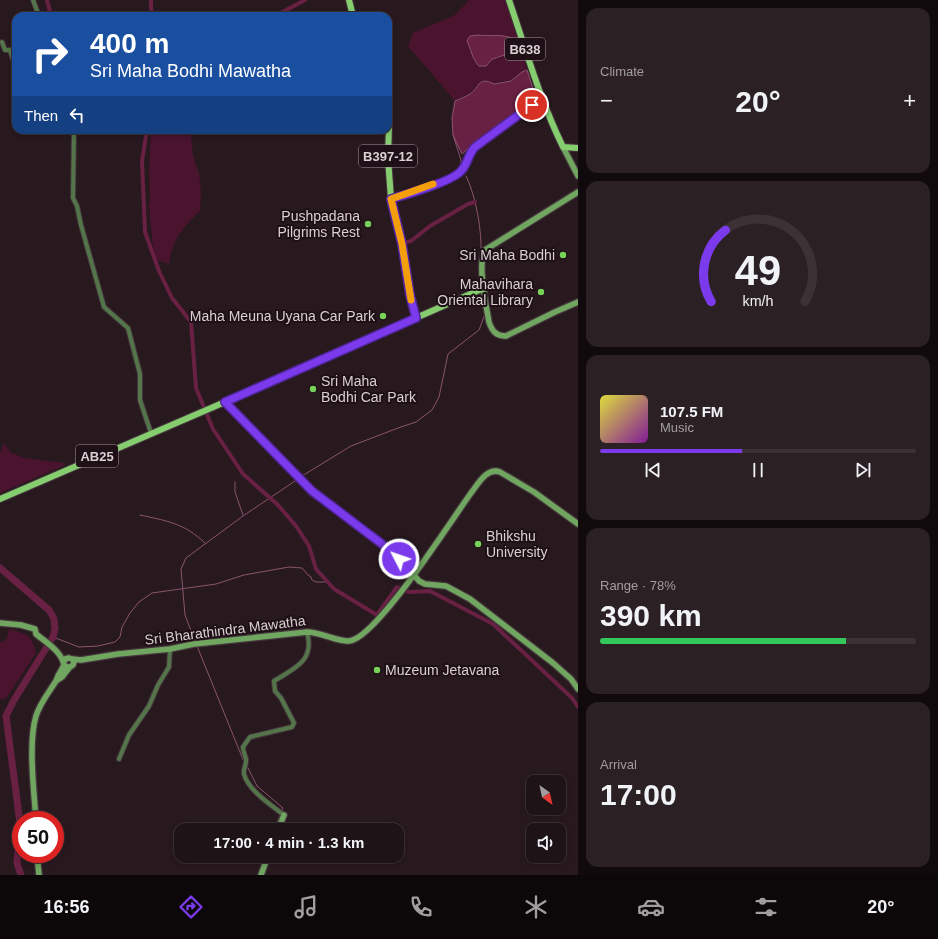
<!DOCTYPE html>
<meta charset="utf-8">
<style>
body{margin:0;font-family:Helvetica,sans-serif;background:#2b2024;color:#f1f3f6;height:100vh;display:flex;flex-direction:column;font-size:15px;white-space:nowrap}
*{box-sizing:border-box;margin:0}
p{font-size:13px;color:#a19ea1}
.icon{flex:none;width:22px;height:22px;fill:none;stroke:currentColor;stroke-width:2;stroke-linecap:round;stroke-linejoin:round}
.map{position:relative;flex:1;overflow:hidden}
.drawer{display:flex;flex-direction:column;gap:8px;padding:8px;background:#100a0d;width:360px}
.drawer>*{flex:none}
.hud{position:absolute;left:12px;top:12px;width:380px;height:122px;border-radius:12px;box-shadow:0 2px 6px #0003,0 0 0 1px #3c3236;background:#1a4fa0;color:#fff;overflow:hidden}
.needle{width:26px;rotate:147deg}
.controls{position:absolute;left:526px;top:775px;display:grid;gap:8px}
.controls a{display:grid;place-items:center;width:40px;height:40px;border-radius:8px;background:#1e1317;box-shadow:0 2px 6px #0003,0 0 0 1px #3c3236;font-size:20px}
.speed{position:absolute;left:12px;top:811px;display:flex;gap:8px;font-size:20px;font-weight:700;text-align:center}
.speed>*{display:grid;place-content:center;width:52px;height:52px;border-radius:50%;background:#1e1317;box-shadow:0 2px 6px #0003,0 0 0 1px #3c3236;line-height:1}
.speed .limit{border:6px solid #d22;background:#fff;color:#111}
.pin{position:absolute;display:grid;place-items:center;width:34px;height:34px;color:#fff;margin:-17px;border:2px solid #fff;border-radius:50%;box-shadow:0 1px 4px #0007}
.me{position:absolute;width:44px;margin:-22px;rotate:311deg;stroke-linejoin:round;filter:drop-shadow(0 0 3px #0008)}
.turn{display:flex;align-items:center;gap:14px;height:84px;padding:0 12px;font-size:18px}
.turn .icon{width:52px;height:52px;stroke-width:2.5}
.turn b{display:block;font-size:28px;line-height:34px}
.then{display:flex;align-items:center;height:38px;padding:0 12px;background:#0003;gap:8px;font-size:15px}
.big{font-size:30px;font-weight:600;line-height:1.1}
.drawer .widget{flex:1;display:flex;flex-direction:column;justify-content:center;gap:6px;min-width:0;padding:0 14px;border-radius:12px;background:#2b2024}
.drawer .dial{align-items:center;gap:0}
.dial svg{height:104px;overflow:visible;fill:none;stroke:#3c3236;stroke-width:7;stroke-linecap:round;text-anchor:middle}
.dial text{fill:#f1f3f6;stroke:none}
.song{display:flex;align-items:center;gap:12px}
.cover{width:48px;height:48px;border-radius:6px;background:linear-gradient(135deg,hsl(60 70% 55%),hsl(290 70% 35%))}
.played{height:4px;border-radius:2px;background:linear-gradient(90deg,#7c3aed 45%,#3c3236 45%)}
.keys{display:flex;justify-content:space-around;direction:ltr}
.heat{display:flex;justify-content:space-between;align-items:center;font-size:22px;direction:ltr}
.charge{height:6px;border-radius:3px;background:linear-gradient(90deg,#34c759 78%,#3c3236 0)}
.trip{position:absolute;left:174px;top:823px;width:230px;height:40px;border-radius:12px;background:#1e1317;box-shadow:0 2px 6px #0003,0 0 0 1px #3c3236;font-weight:600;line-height:40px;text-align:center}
.tab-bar{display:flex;height:64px;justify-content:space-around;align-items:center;background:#0c0809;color:#a19ea1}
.tab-bar .icon{width:28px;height:28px}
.tab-bar .current{color:#7c3aed}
.tab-bar b{font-size:18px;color:#f1f3f6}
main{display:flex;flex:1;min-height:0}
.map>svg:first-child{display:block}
.green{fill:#4a132e;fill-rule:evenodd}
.water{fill:#682043;stroke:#8a546e}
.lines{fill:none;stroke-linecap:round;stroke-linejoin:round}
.stream{stroke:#8a546e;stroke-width:1}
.canal{stroke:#682043;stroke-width:4}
.river{stroke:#682043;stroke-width:7}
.street-casing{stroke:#44363c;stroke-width:6}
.secondary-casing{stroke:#44363c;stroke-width:8}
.primary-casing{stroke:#44363c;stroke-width:8}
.street{stroke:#537549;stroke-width:4}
.secondary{stroke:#70a65f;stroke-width:5.5}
.primary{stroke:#86cd70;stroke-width:6}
.route-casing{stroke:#51269a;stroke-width:10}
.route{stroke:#7c3aed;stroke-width:7}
.slow{stroke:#f59e0b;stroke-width:7}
.poi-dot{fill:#78d258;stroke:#1e1016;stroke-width:1.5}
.labels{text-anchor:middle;stroke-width:4;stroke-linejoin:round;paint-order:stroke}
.shield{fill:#1e1016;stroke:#a2969a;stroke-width:1}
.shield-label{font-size:13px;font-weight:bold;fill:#dacfd3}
.poi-label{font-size:14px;fill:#dacfd3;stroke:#1e1016;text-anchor:end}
.street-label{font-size:14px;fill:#dacfd3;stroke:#1e1016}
</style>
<main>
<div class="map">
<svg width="578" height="875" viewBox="0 0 578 875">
<rect width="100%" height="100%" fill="#28191f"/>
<!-- green -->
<path class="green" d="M469,0H506L527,70L509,81H501L494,84L484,80L480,83L469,94L455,101L408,46L413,33L455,15ZM478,35L489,37L503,36L517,49L505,53L497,59L474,61L471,50L467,41Z
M151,130H190L191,135L193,156L199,173L201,191L200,211C183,227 172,240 169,264L159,261L154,257L149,207L150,199L149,169Z
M4,443L11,453L25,458L63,463L65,465L0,493V454Z
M9,629C25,633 33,635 36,653L7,697L4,699H0V643L7,639Z"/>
<!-- water -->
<path class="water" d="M478,35C493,37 512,31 520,47C517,50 495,59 492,59L486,66H479C472,59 471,49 467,41L470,36Z
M527,70L535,95L534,100L471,146L462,154L453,135L452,118L455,101C460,99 465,97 470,94C481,86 478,76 494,84L511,81L522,72Z"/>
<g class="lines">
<!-- stream -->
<path class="stream" d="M453,135L461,160V167
M466,176C476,196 482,231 481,253
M479,275L480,287
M302,476L351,446L398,428L416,422L432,410L439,397L448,354L479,330L485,314
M235,482V492L243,515
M140,515C167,521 184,523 205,543
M53,637L79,647L98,646L115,642L120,637L122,627L130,613L139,602L152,593L216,584L244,575L289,567L302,568L308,575L311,577L312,580L316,582H328
M195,641L185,615L181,569L186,558L243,516L298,479
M197,646L244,762
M247,766L257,786L283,808L281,812
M274,830L280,815
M258,875L265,856"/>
<!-- canal -->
<path class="canal" d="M47,0L51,16
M151,0V8L153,16
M275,16L305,0
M147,130L142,161L145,232L159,271L172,298L191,322L196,388L213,429L243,474L278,505L296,526L309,546L316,569L334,589L377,615L397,587L409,592L430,591L493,624L572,698L578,707
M407,242L411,241L430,226L468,204L475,202"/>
<!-- river -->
<path class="river" d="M0,568L49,610L54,619L55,628L53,637L14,700L6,716L20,823L17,863L21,875"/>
<!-- street casing -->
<g class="street-casing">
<path id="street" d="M33,0L39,16
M2,42L5,50H10L16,49
M10,50L16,69
M74,130L73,198L77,206L81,225L104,307L128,328L140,374V400L151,433
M119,759L129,735L149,706L158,685L169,667L170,649
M284,815C271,805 248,790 244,774C243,768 247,764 246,759C245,755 243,752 243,747L250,737L292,727L294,723L281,698L275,691L274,681C295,668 315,661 307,632"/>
</g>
<!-- secondary casing -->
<g class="secondary-casing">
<path id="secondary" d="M563,147L578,176
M578,192L485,250C477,263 486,305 489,322C492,331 496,336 506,336L555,312L578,302
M391,199C405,195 453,181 461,171C468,164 468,154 475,147L532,105
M225,402L312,491L391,551L403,562L419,581L425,584L446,586L470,599L553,663L571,679L578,689
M0,623L21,625L35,629L36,634C46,642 62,652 64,665
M72,659L81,660L118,654L170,649L194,644L307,632C320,632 339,642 349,641C376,639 452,519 471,493C478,484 487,467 500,472L534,492L578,524
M64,662L65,659L69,658L72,659L74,662L73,665L70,667H67L64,665
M56,681L62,677L69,668
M36,820C34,792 28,742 36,716C40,703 49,692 56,681L58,676L64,665
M278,830L284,815
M37,854L39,875
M261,875L268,856"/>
</g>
<!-- primary casing -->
<g class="primary-casing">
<path id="primary" d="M349,0L353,16
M509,0C526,50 540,100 563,147L578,148
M388,114L389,125L388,158L391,199L402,244L410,295L416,318
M0,499L225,402L484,288"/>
</g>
<!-- street -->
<use href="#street" class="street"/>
<!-- secondary -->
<use href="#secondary" class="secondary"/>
<!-- primary -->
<use href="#primary" class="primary"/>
</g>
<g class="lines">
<!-- route casing -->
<g class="route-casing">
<path id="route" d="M399,559L382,544L312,491L225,402L416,318L410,295L402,244L391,199C405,195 453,181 461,171C468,164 468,154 475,147L532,105"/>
</g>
<!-- route -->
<use href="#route" class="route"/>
<!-- slow -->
<path class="slow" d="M411,300L402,244L391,199L433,184"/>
</g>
<!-- markers -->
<g class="poi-dot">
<circle cx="368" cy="224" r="4"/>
<circle cx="563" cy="255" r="4"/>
<circle cx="541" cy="292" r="4"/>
<circle cx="383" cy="316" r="4"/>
<circle cx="313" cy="389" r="4"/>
<circle cx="478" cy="544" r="4"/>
<circle cx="377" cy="670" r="4"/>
</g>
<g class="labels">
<!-- shield labels -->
<g class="shield">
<rect x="505" y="38" width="40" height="22" rx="3"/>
<rect x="359" y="145" width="58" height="22" rx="3"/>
<rect x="76" y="445" width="42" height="22" rx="3"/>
</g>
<g class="shield-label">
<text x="525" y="54">B638</text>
<text x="388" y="161">B397-12</text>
<text x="97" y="461">AB25</text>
</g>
<!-- poi labels -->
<g class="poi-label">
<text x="360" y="221">Pushpadana<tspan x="360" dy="16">Pilgrims Rest</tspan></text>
<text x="555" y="260">Sri Maha Bodhi</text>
<text x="533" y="289">Mahavihara<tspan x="533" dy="16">Oriental Library</tspan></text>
<text x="375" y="321">Maha Meuna Uyana Car Park</text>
<text x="321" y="386" text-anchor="start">Sri Maha<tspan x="321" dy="16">Bodhi Car Park</tspan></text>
<text x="486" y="541" text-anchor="start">Bhikshu<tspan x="486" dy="16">University</tspan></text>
<text x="385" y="675" text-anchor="start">Muzeum Jetavana</text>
</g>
<!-- street labels -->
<g class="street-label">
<text transform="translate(225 630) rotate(-7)" y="5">Sri Bharathindra Mawatha</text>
</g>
</g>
</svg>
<div class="controls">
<a><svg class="needle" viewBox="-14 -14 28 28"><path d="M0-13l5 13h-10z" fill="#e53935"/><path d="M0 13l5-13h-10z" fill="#a19ea1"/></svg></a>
<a><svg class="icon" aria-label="sound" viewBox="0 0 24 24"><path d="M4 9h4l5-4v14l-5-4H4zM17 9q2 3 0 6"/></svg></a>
</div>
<div class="speed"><div class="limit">50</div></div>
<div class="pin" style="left:532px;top:105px;background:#d93025"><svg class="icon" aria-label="arrive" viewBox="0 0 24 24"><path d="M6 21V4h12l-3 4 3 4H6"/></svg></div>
<svg class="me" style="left:399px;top:559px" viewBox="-20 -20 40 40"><circle r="17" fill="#7c3aed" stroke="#fff" stroke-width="3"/><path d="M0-11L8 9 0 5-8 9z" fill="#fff"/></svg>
<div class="trip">17:00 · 4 min · 1.3 km</div>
<div class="hud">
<div class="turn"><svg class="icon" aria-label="right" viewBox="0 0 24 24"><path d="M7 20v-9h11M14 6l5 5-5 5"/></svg><div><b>400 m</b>Sri Maha Bodhi Mawatha</div></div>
<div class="then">Then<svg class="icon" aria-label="left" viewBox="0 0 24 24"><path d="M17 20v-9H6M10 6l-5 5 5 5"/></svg></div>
</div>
</div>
<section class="drawer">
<div class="widget"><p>Climate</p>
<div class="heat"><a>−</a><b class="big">20°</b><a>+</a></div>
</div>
<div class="widget dial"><svg viewBox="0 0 100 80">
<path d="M14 69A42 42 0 1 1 86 69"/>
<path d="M14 69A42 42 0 0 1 25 14" stroke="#7c3aed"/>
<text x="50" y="56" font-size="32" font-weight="700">49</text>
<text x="50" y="72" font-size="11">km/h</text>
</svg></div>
<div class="widget">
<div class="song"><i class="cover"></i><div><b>107.5 FM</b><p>Music</p></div></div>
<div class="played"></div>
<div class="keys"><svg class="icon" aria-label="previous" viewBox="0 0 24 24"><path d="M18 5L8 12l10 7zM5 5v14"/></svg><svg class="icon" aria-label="pause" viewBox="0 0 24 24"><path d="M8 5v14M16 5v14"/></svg><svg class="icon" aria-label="next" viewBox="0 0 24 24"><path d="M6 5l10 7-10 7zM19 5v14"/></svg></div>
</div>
<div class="widget"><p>Range · 78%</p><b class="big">390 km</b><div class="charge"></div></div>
<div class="widget"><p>Arrival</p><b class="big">17:00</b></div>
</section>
</main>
<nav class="tab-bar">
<b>16:56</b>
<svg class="icon current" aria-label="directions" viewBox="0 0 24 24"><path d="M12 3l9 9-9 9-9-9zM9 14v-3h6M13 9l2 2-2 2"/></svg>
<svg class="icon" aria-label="music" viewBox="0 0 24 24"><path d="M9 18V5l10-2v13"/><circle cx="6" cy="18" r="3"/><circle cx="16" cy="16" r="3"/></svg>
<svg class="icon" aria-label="phone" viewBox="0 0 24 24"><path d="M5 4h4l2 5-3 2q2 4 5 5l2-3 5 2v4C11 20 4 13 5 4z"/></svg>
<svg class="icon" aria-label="climate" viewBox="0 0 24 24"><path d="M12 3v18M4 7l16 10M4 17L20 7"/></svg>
<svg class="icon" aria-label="car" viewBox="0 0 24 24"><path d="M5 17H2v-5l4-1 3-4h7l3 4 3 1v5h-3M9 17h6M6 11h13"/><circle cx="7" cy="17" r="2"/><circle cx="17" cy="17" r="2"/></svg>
<svg class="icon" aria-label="filters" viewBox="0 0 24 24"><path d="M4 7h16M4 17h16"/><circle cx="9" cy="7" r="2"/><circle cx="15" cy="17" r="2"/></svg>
<b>20°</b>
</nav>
